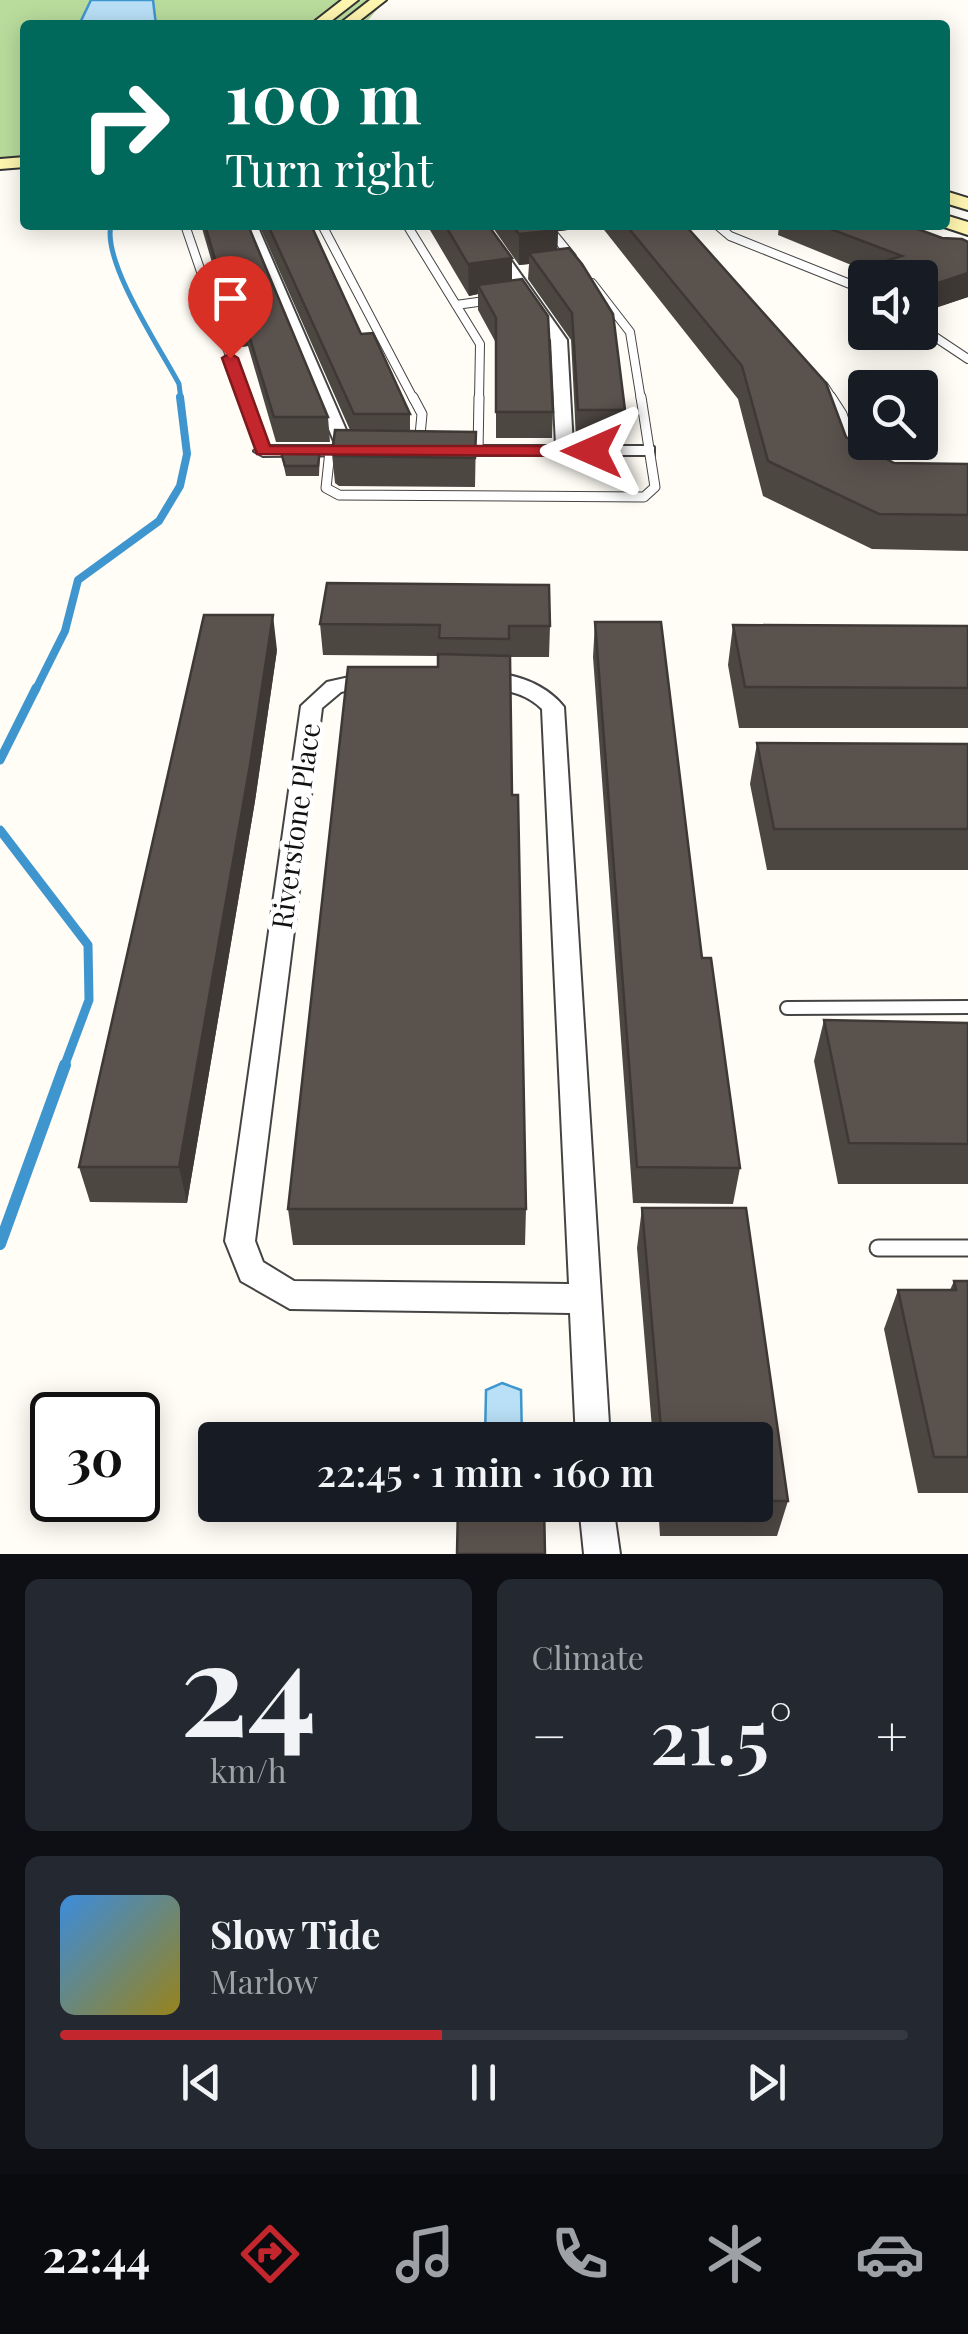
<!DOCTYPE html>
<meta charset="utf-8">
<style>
body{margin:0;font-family:"Playfair Display",serif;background:#242831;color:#f1f3f6;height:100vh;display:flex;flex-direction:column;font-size:38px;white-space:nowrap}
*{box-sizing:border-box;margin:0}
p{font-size:32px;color:#9ea1a6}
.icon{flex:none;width:55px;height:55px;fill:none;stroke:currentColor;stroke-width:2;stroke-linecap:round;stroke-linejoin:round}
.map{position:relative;height:1554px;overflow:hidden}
.sheet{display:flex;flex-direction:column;gap:25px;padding:25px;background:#0d0f14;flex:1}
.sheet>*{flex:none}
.hud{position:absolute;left:20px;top:20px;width:930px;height:210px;border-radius:10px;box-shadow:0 5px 25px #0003;background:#00695c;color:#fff;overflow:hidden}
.fabs{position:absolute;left:848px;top:260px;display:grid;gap:20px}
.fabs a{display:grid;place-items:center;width:90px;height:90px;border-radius:10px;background:#171b24;box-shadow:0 5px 25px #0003;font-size:50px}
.speed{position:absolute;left:30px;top:1392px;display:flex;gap:20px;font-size:50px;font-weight:700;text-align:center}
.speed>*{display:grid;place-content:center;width:130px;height:130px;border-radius:50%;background:#171b24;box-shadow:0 5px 25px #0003;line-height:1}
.speed .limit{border:5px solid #111;border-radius:15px;background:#fff;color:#111}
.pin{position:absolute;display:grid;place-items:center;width:85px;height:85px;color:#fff;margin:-102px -42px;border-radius:50% 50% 50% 0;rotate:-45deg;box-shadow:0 0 10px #0007}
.pin .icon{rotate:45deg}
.me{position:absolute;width:110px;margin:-55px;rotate:270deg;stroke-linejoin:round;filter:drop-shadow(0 0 8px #0008)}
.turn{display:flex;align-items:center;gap:35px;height:210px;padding:0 40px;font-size:45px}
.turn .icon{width:130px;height:130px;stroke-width:2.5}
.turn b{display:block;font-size:70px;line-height:85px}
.big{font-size:75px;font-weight:600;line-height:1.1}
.sheet .card{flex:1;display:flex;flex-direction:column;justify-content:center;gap:15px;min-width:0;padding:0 35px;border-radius:15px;background:#242831}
.sheet .dial{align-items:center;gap:0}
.dial b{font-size:130px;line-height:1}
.song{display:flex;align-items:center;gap:30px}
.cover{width:120px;height:120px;border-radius:15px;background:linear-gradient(135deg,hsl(210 70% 55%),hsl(50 70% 35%))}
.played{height:10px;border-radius:5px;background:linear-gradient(90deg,#c4262e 45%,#363941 45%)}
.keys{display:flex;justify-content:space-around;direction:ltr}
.heat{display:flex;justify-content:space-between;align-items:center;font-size:55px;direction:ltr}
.sheet .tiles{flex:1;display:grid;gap:25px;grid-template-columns:1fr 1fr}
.card:last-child{grid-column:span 2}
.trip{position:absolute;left:198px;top:1422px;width:575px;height:100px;border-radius:10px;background:#171b24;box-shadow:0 5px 25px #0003;font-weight:600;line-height:100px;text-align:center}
.dock{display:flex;height:160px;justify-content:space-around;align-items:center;background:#090b0e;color:#9ea1a6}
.dock .icon{width:70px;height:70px}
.dock .current{color:#c4262e}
.dock b{font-size:45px;color:#f1f3f6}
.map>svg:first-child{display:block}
.forest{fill:#b9dc9c}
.water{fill:#b9e0f7;stroke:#3f96cf;stroke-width:2.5}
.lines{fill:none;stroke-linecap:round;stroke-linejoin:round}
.stream-far3{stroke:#3f96cf;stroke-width:5}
.stream-far2{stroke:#3f96cf;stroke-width:8}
.stream-far1{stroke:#3f96cf;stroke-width:9}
.stream{stroke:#3f96cf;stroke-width:12}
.lane-far3-casing{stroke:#444;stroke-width:10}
.lane-far2-casing{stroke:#444;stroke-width:11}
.lane-far1-casing{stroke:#444;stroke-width:16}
.lane-casing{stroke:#444;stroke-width:19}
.street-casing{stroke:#444;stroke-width:4}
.secondary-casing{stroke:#333;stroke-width:4}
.lane-far3{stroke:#fff;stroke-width:8}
.lane-far2{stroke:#fff;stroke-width:9}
.lane-far1{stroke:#fff;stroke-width:12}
.lane{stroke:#fff;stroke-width:15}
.street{fill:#fff;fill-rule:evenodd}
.secondary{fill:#fff6b0;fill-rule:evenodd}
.wall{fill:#4d4742}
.shaded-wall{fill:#3f3936}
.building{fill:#5a524d;stroke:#3f3936;stroke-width:2.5}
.route{fill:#c4262e;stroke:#7f191e;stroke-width:2.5}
.labels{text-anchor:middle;stroke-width:10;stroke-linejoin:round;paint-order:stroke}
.street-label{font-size:28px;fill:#111;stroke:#fff}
</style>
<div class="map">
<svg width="968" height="1554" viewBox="0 0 968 1554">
<rect width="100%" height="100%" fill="#fffdf5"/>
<!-- forest -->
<path class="forest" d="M0,0H385L364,25H25V156L0,158Z"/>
<!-- water -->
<path class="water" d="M91,0H153L156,25H79Z
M502,1383L521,1390L522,1440H485L486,1390Z"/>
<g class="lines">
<!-- stream-far3 -->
<path class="stream-far3" d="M111,225C102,262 160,348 179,384L181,400"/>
<!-- stream-far2 -->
<path class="stream-far2" d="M35,691L65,631L78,580L159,521L180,486L187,454L180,397"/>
<!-- stream-far1 -->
<path class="stream-far1" d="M0,760L36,688
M0,830L88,945L89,1000L64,1067"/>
<!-- stream -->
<path class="stream" d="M0,1244L65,1065"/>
<!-- lane-far3 casing -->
<g class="lane-far3-casing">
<path id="lane-far3" d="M185,225L245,400
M322,225L414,400
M407,225L480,344L479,400
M546,225L572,257
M717,225L730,236L865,290
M592,283L630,332L641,400
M456,305L492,300
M920,327L968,359
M824,386L833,400"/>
</g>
<!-- lane-far2 casing -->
<g class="lane-far2-casing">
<path id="lane-far2" d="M244,397L263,451
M413,397L422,414L419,446
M831,397L842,414L854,450
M330,451L326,488L339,495L644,497L655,487L641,397
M478,451L479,397"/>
</g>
<!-- lane-far1 casing -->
<g class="lane-far1-casing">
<path id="lane-far1" d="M787,1008L968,1007"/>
</g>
<!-- lane casing -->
<g class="lane-casing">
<path id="lane" d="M878,1248H968"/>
</g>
<!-- street casing -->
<g class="street-casing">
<path id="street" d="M243,225H257L353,446L370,447V455L263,456L254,451L263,446H336Z
M472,225H486L567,340L573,446H648L654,447V455H440V447L446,446H556L551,340Z
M372,672L382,678L379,683L341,692L322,708L255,1241L263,1262L294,1281L569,1284L542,709C515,683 484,694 469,680L472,675C503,668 544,681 564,707L610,1440H576L570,1313L290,1309L241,1281L225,1241L301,706L327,682Z
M579,1505H613L620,1554H584Z"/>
</g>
<!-- secondary casing -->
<g class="secondary-casing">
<path id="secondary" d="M342,0H358L326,25H310Z
M370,0H386L354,25H338Z
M25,157V167L0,169V159Z
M945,191L968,198V210L945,203Z
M945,215L968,222V235L938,225H945Z"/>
</g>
<!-- lane-far3 -->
<use href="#lane-far3" class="lane-far3"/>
<!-- lane-far2 -->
<use href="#lane-far2" class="lane-far2"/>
<!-- lane-far1 -->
<use href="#lane-far1" class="lane-far1"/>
<!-- lane -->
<use href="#lane" class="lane"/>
<!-- street -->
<use href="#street" class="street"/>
<!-- secondary -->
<use href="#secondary" class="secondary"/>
</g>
<!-- wall -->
<path class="wall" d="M201,225H248L328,417L330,442H276L248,346L241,347L227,314Z
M259,225H311L361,334L410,414V431L476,432L475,487L339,486L335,483L332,454L350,430Z
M427,225H488L512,258V281L553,412L552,438H496V343L478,310V294L469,296Z
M491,225H685L846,437L894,463L968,464V551L872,549L763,496L738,399L601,226L560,231L555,226L558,230L557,249L625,410L623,438H576L571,340L528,279L529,264L519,265Z
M779,225H907L942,238L968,242V297L929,310L920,306V278H883L778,235Z
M280,449H320L319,476H286Z
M595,622L702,958L740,1168L733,1204L633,1203L593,657Z
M320,624L550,626L549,657H510L512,795L526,1209L525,1245H293L288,1209L438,667V656L323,655Z
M733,625L968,626V728H739L728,665Z
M277,650L255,801L187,1203L90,1202L79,1167Z
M757,743L968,744V870H767L750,784Z
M824,1020L968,1023V1184H838L814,1061Z
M642,1208L788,1501L777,1536H660L658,1505H755V1440H653L637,1248Z
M954,1281H968V1493H918L884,1329L898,1290H950Z"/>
<!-- shaded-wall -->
<path class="shaded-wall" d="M560,225H601L560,231Z
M558,230L557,260L529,253V264L519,265V234Z
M512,258V290L478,285V294L469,296L468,264Z
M968,273V297L929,310L935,284Z
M245,322L248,346L241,347L239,323Z
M273,615L277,650L255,801L187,1203L179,1167Z"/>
<!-- building -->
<path class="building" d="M205,225H248L328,417H274L245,322L239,323L224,290Z
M268,225H311L361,334L373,333L410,414H354Z
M445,225H488L512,258L468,264Z
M512,225H554L558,230L519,234Z
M626,225H685L826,383L846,437L894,463L968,464V515L879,514L768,461L742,366Z
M820,225H907L942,238L962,239L968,242V273L935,284L886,261L902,256Z
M569,248L582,264L613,314L625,410H578L572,313L529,253Z
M522,279L548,316L553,412H496V318L478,285Z
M335,430L476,432L475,458L336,456L332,454Z
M280,449H320L318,466H285Z
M327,583L549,585L550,626H509V639L439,638L440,625L320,624Z
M204,615H273L250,765L179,1167H79Z
M595,622H661L702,958H711L740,1168L637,1167Z
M733,625L968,626V688L745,687Z
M438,654L510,656L512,795H518L526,1209H288L348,667H438Z
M757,743L968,744V829H774Z
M824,1020L968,1023V1144L849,1143Z
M642,1208H746L788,1501H755V1440H662Z
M954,1281H968V1457H934L898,1290H956Z
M458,1505H544L545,1554H457Z"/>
<!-- route -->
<path class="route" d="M230,353L238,358L270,446H592L601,451L592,456L257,454L222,358Z"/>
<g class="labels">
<!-- street labels -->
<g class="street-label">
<text transform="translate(296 826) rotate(-82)" y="10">Riverstone Place</text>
</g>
</g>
</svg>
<div class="fabs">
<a><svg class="icon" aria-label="sound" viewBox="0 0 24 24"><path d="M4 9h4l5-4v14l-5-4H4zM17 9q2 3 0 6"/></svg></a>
<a><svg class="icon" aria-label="search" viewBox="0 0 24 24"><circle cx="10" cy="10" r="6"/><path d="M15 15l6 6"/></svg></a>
</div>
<div class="speed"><div class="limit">30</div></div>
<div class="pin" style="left:230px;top:358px;background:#d93025"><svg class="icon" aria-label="arrive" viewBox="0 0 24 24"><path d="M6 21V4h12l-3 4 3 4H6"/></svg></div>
<svg class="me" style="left:592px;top:451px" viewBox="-20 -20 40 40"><path d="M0-17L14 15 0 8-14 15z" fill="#c4262e" stroke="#fff" stroke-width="4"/></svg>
<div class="trip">22:45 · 1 min · 160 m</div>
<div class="hud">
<div class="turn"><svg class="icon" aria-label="right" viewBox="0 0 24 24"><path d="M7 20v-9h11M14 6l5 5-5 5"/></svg><div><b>100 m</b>Turn right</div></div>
</div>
</div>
<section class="sheet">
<div class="tiles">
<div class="card dial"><b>24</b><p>km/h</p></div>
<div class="card"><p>Climate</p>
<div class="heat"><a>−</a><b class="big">21.5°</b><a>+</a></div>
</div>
<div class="card">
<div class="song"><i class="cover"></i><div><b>Slow Tide</b><p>Marlow</p></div></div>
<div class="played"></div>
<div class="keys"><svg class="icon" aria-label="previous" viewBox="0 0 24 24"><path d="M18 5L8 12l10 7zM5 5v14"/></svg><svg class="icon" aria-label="pause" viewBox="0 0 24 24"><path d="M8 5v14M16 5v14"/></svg><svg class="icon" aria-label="next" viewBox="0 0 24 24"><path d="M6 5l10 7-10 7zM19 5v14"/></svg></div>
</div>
</div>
</section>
<nav class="dock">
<b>22:44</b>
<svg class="icon current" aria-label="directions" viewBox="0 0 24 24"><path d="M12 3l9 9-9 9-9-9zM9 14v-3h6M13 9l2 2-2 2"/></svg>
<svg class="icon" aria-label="music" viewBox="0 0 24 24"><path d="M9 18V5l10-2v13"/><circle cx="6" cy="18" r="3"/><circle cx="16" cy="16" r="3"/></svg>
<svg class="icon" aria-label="phone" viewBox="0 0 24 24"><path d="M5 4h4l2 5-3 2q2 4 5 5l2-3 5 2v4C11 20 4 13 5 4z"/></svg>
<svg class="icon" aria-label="climate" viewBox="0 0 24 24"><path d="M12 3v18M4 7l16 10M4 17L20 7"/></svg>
<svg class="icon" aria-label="car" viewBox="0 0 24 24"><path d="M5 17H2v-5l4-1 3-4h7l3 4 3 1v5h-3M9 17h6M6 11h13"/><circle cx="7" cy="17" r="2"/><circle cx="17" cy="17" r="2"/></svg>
</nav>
